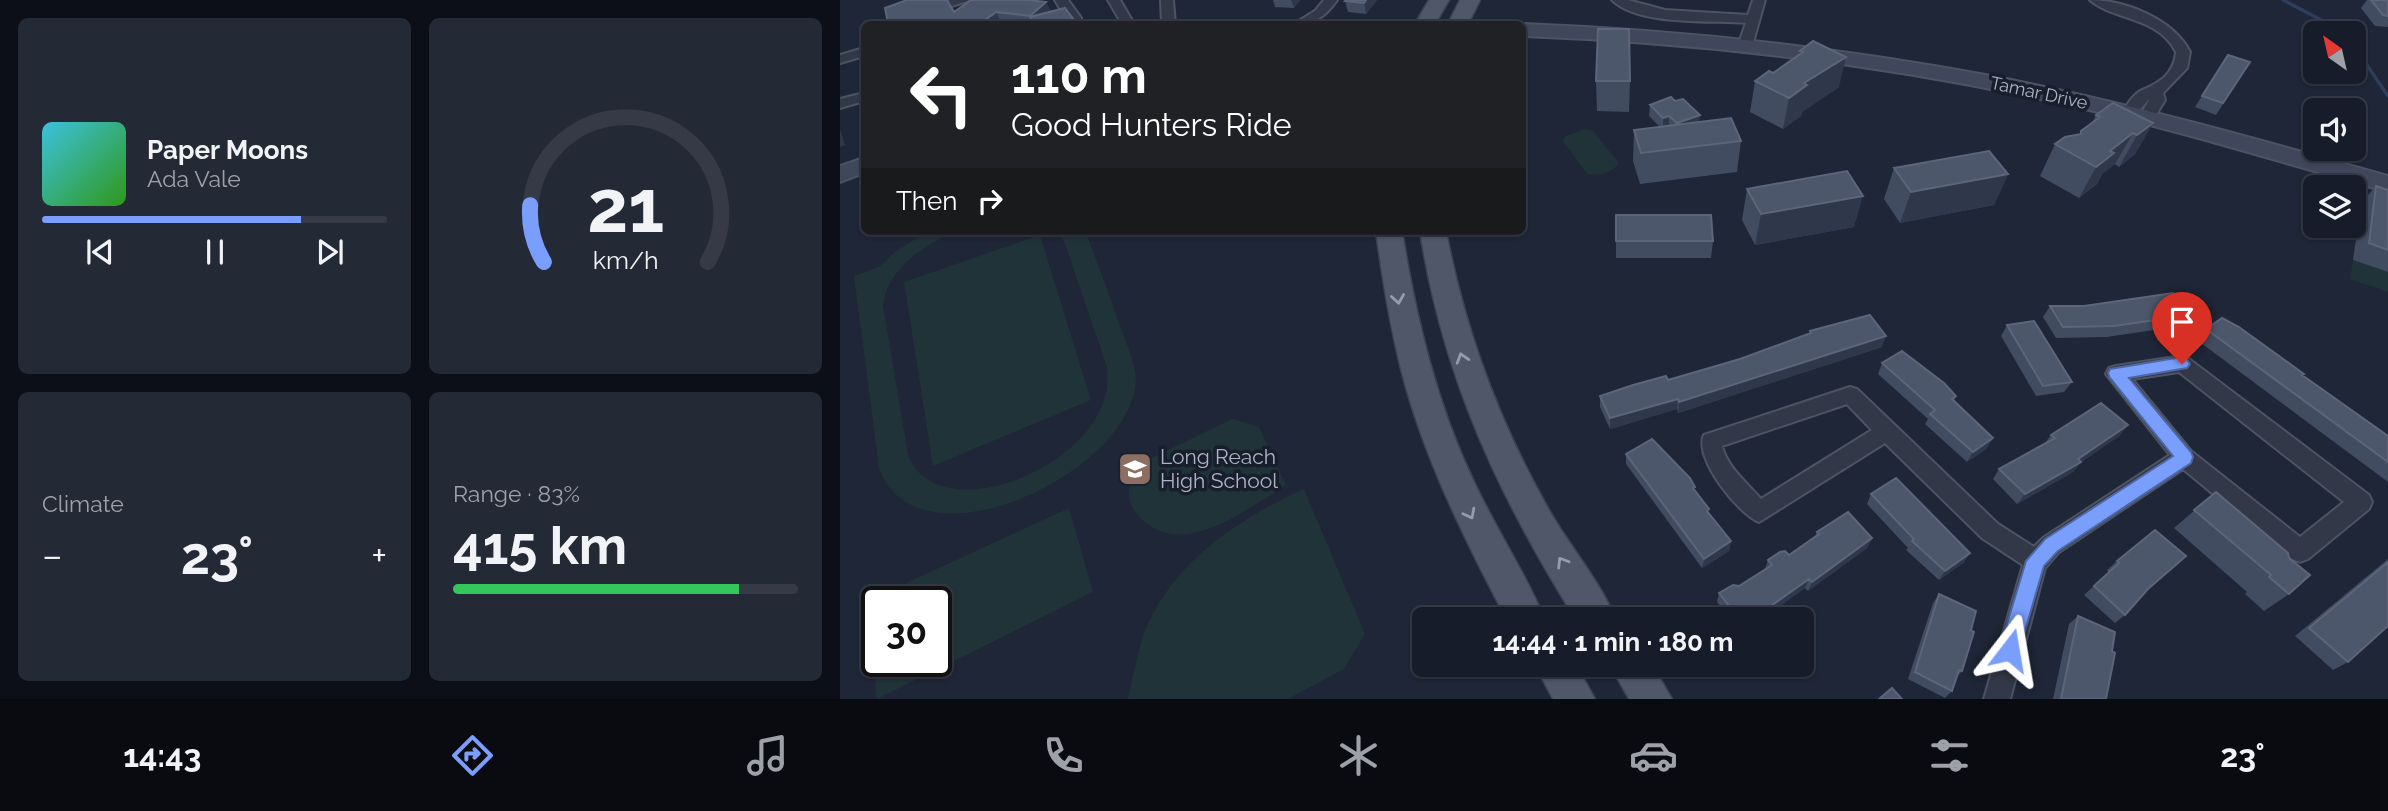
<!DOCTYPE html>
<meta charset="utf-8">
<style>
body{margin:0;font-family:Raleway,sans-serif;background:#232935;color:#f1f3f6;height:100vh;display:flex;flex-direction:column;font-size:26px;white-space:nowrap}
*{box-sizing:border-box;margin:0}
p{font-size:23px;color:#9ea1a8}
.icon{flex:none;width:38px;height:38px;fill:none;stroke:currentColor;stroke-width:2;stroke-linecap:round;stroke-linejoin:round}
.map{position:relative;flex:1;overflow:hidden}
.drawer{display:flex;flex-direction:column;gap:18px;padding:18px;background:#0c0f17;width:840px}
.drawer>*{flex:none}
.top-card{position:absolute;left:21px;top:21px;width:665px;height:214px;border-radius:10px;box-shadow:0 2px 5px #0004,0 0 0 2px #353a46;background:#202124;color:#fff;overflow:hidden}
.needle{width:46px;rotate:326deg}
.tools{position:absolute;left:1463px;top:21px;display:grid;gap:14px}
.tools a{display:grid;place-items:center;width:63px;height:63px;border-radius:10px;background:#161c29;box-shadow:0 2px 5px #0004,0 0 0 2px #353a46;font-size:35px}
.speed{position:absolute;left:21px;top:586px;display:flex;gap:14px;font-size:35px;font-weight:700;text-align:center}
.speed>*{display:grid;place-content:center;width:91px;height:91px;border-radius:50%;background:#161c29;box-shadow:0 2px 5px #0004,0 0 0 2px #353a46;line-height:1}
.speed .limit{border:4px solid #111;border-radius:10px;background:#fff;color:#111}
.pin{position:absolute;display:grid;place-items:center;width:60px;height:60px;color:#fff;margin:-72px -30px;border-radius:50% 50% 50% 0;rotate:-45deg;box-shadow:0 0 7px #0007}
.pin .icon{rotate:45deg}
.me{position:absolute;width:77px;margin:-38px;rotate:14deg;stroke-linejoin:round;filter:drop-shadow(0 0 5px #0008)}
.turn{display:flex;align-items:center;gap:24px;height:147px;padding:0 35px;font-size:32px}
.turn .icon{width:91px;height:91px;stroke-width:2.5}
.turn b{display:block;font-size:49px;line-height:60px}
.then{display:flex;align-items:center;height:66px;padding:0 35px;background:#0003;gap:14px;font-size:26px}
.big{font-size:52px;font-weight:700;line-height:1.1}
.drawer .widget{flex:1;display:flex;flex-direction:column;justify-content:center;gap:10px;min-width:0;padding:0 24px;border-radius:10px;background:#232935}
.drawer .dial{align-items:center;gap:0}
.dial svg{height:182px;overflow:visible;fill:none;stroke:#353a46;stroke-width:7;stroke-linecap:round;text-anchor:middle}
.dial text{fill:#f1f3f6;stroke:none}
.song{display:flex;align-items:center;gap:21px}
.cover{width:84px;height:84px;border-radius:10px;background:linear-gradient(135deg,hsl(190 70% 55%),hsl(110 70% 35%))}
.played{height:7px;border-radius:4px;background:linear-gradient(90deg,#799efc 75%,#353a46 75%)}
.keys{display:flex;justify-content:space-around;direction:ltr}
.heat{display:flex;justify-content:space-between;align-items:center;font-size:38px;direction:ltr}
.charge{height:10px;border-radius:5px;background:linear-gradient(90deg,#34c759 83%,#353a46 0)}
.drawer .tiles{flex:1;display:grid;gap:18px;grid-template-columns:repeat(2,1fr)}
.trip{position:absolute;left:572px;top:607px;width:402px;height:70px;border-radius:10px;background:#161c29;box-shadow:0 2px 5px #0004,0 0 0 2px #353a46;font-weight:700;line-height:70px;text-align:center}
.dock{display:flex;height:112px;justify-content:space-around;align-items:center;background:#090b10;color:#9ea1a8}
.dock .icon{width:49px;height:49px}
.dock .current{color:#799efc}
.dock b{font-size:32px;color:#f1f3f6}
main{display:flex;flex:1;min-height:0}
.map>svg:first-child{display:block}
.green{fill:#203338;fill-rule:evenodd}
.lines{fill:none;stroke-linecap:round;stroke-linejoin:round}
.stream{stroke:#2f3d5d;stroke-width:3.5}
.street-casing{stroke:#4c5363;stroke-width:4}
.secondary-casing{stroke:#4c5363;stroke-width:4}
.primary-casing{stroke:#3b4251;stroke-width:3}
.street{fill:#323847;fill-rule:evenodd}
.secondary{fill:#40475a;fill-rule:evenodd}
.primary{fill:#505768;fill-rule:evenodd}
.wall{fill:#424c60}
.shaded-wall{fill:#2f384b}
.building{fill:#4d576b;stroke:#5c6579;stroke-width:2}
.oneway{stroke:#959cae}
.route{fill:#799efc;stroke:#4f67a4;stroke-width:2}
.labels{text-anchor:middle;stroke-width:7;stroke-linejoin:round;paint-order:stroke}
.far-street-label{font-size:18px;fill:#acb3c5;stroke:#181e2c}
.poi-label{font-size:21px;fill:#acb3c5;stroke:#181e2c;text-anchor:start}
</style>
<main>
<section class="drawer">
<div class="tiles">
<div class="widget">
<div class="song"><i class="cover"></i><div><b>Paper Moons</b><p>Ada Vale</p></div></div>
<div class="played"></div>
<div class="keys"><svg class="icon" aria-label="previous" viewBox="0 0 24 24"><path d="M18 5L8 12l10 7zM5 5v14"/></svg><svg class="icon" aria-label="pause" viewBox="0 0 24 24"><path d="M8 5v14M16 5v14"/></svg><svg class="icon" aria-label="next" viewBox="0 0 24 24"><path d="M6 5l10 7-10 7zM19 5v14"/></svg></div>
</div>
<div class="widget dial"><svg viewBox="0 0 100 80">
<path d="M14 69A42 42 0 1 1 86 69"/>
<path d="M14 69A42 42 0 0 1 8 44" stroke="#799efc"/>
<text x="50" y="56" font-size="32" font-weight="700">21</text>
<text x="50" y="72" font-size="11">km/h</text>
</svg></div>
<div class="widget"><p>Climate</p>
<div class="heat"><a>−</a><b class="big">23°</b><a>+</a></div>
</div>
<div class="widget"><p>Range · 83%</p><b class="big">415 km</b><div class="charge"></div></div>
</div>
</section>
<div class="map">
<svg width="1548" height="699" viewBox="0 0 1548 699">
<rect width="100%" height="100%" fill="#1e2637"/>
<!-- green -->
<path class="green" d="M745,129L753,131L779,163C773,173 758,176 747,174L723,141L726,136Z
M88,231H117C85,244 48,268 43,305L68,455C99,536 281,461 267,367L224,241L216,231L246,232L292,358C293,364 296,372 296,379C293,474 77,574 39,468L14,276L39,267L55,252Z
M200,235L251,400L93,466L64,282Z
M1513,260L1548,272V292L1510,279Z
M392,419L419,427L446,485C411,507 349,555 309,525C302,520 291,510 290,500C288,490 290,478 291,468Z
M464,489L525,634L504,669L448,699H288C293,676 297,653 305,631C332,562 400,518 464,489Z
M229,508L253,592L37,699L27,601ZM37,602H96V662H37Z"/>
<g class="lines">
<!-- stream -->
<path class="stream" d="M1443,0L1506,33
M1514,46L1548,96"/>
<!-- street casing -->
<g class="street-casing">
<path id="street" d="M110,0H131L72,18L59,24H43L62,12Z
M215,0H228L241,18V24H229Z
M268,0H280L294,24H282Z
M321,0H333L335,24H322Z
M484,0H497C485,17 475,24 454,24L475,11Z
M772,0H788L825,10L908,15L913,0H925L912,46L905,50L898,46L906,23C869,20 799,26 772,0Z
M1250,0C1285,0 1333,19 1350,52L1347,68L1323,93L1325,100L1313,120L1308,122L1300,117L1310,98L1294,116H1284L1282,113C1286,106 1293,95 1300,91C1319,83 1334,75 1336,52C1318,16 1274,21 1250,0Z
M24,48V56L0,63V55Z
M24,93V101L0,108V99Z
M1342,356L1349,359L1529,495L1532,502L1529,509L1468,559L1460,562L1452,559L1343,469L1219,552L1205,568L1170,699H1144L1183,565L1142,538L1045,443L919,522C898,514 853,457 864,435L1010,387L1017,389L1158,524L1194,547L1203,538L1330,455L1266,374L1269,368L1276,366ZM1339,372L1504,502L1460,537L1351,451L1292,379ZM1007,404L1032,430L921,499C907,483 887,467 882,446Z"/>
</g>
<!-- secondary casing -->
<g class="secondary-casing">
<path id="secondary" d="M681,24H682C840,30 996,47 1151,76C1286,102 1417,139 1548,176V192C1443,163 1339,130 1232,106C1051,65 868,43 682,36Z
M24,158V173L0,182V166Z"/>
</g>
<!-- primary casing -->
<g class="primary-casing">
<path id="primary" d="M589,0H609L595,24H575Z
M620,0H640L628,24H608Z
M536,231H562C576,318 596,402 634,482C656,529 685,572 705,620H667C627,544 588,466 565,384C551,333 543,283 536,231Z
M580,231H606C625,331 659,422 709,510C730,547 760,581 776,620H736C658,495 603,377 580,231Z
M695,665H736L755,699H713Z
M770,665H812L832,699H789Z"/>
</g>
<!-- street -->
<use href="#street" class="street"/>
<!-- secondary -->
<use href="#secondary" class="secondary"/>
<!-- primary -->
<use href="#primary" class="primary"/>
</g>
<!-- wall -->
<path class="wall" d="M433,0H460L454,8L435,7Z
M537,0L526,14L508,12L505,1Z
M1527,0H1548V27L1535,26L1521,8Z
M115,11H211L237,24H45L48,23Z
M973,41L999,87L962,112L961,116L943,129L910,112L915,81L933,73L959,55L960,51Z
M1410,62L1376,115L1355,107L1362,96Z
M756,81H790L789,112L757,111Z
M810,105L859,122L901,141L897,172L800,184L793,161L794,130L820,127L809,116Z
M1256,115L1313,123L1295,154L1279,167L1275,164L1262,174L1257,184L1239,198L1200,176L1215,144L1239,135L1241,131L1252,123Z
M1054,168L1168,174L1154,205L1060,223L1044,199Z
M1536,186L1548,190V272L1513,260L1521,203Z
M907,189L1014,227L915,245L902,220Z
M776,215L873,241L871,258H776Z
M1210,306L1350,315L1341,326L1267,337L1216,338L1203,317Z
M1167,325L1232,382L1224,392L1196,396L1161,336Z
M1366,329L1462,376L1548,436V482L1357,340Z
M970,331L1042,347L838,413L837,409L770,429L760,407V396L828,380L900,359L969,334Z
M1042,363L1116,396L1114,401L1153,438L1146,449L1127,462L1085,424L1088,419L1038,374Z
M1288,425L1279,436L1241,462L1233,472L1177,504L1153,479L1159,469L1205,443L1211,435Z
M786,454L855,487L854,490L869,513L891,541L889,551L862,568L786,464Z
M1376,492L1449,594L1424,611L1405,594L1407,592L1334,528Z
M1031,494L1130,553L1123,563L1099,580L1066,550L1068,548L1027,504Z
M977,532L1032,538L1027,548L968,591L965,588L920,620H891L877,602L879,593L899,586L925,569L928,560L949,555L975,537Z
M1548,559V626L1508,662L1493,670L1455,636Z
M1277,561L1308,589L1285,615L1275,623L1244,595L1269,572L1267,570Z
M1099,594L1131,630L1122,671L1116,678L1112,691L1105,698L1068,679L1093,603Z
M1238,616L1266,699H1213L1229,624Z"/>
<!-- shaded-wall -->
<path class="shaded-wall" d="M451,0H460L454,8Z
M526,0H537L526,14L524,3Z
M206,2L217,21L195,24L190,16Z
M156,12L163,24H140Z
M1006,57L999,87L962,112L961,116L943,129L949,98L964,83Z
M860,115L859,126L836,135L837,123Z
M829,116V128L823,130V118Z
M1313,123L1295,154L1279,167L1297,135Z
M0,129L5,145L0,147Z
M1293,133L1275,164L1262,174L1257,184L1239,198L1256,167L1270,151Z
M1168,174L1154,205L1060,223L1071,192Z
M1023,196L1014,227L915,245L921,214Z
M1046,336L1042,347L838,413L839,402Z
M838,399L837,409L770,429V418Z
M1288,425L1279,436L1239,463L1241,462L1233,472L1177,504L1185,494Z
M1153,438L1146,449L1127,462L1133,452Z
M1032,538L1027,548L968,591L972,582Z
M891,541L889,551L862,568L864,559Z
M1130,553L1123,563L1099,580L1105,571Z
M969,579L965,588L920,620H911Z"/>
<!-- building -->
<path class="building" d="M67,0H107L114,12L131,0H188L206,2L190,16L156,12L140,24H45L48,23L45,8Z
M506,0H526L524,3L505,1Z
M1531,0H1548V16L1543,15Z
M225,8L237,24H194L190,17Z
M758,29H789L790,81H756Z
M973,41L1006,57L964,83L967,85L949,98L915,81L929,71L933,73L963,52L960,51Z
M1388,55L1410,62L1383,103L1362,96Z
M831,97L835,101L843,99L860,115L837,123L829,116L823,118L810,105Z
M1273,103L1313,123L1297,135L1293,133L1270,151L1274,153L1256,167L1215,144L1225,137L1241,134V131L1260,117L1256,115Z
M891,118L901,141L801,153L794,130Z
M1149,151L1168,174L1071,192L1054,168Z
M1007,171L1023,196L921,214L907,189Z
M1536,186L1548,190V250L1529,243Z
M776,215H871L873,241H776Z
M1333,293L1350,315L1274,326L1223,327L1210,306H1244Z
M1030,315L1046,336L839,402L838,399L770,418L760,396L793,385L826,376L828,380L900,359L971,333L970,331Z
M1382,318L1399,327L1464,374L1462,375L1548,436V462L1366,329Z
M1194,321L1232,382L1203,386L1167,325Z
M1062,351L1104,383L1116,396L1112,399L1153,438L1133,452L1090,414L1095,410L1042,363Z
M1261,403L1288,425L1238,459L1241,462L1185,494L1159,469L1215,438L1211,435Z
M812,439L850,478L855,487L853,488L869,509L867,511L891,541L864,559L786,454Z
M1056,478L1130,553L1105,571L1072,541L1074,539L1031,494Z
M1376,492L1448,553L1449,558L1470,575L1449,594L1429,577L1431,575L1354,510Z
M1008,512L1032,538L972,582L969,579L911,620H900L879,593L893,585L899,586L932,565L928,560L940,552L945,551L949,555L979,534L977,532Z
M1315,530L1346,556L1308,589L1285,615L1254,586L1279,563L1277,561Z
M1548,562V626L1508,662L1469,628Z
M1099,594L1136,611L1131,630L1134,632L1122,671L1119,670L1112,691L1075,672Z
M1238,616L1275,632L1272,651L1275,653L1266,699H1221Z
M1052,688L1062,699H1039Z"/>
<!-- one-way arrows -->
<defs><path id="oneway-chevron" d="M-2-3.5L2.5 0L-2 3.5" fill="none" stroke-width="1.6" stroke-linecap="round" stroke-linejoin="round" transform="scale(1.75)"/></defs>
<g class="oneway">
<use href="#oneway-chevron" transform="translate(558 299) rotate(81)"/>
<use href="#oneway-chevron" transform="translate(622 358) rotate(-107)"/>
<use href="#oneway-chevron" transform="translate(630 514) rotate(63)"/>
<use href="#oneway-chevron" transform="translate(722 562) rotate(-122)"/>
</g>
<!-- route -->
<path class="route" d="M1342,357L1347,359L1350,364L1347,368L1289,378L1351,452L1353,457L1351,463L1218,551L1204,566L1177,658L1170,661L1162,658L1159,650L1186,561L1205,539L1333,456L1270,378L1268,373L1270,369Z"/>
<!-- icons -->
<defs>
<g id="school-square" transform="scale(1.75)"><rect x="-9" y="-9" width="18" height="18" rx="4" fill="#8d6e63" stroke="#181e2c"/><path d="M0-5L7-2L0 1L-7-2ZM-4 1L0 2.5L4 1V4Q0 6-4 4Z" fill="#fff"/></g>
</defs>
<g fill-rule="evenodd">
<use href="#school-square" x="295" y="469"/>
</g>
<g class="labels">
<!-- far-street labels -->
<g class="far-street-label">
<text transform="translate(1199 93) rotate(12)" y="6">Tamar Drive</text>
</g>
<!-- poi labels -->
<g class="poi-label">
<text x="320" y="464">Long Reach<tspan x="320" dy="24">High School</tspan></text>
</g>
</g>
</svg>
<div class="tools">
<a><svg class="needle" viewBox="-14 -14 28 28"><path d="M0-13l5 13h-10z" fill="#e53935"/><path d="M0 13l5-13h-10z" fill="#9ea1a8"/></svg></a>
<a><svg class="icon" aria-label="sound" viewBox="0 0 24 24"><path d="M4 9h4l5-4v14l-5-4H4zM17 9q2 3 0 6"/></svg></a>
<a><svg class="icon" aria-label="layers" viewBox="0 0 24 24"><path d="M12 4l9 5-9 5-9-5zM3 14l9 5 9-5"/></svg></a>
</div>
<div class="speed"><div class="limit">30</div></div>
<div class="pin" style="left:1342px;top:364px;background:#d93025"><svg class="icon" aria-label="arrive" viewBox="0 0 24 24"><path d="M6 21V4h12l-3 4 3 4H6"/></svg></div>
<svg class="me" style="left:1170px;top:650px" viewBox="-20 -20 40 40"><path d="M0-17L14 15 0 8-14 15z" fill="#799efc" stroke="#fff" stroke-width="4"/></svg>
<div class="trip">14:44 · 1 min · 180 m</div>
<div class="top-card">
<div class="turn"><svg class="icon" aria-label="left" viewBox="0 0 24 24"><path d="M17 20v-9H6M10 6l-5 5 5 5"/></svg><div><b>110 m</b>Good Hunters Ride</div></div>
<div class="then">Then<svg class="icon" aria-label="right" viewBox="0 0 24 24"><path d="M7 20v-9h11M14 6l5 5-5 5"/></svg></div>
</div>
</div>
</main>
<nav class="dock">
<b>14:43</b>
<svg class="icon current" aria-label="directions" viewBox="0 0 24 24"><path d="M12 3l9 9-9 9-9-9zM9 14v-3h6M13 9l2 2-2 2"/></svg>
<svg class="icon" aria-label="music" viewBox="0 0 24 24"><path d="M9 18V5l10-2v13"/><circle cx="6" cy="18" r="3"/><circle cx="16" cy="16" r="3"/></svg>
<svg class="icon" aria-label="phone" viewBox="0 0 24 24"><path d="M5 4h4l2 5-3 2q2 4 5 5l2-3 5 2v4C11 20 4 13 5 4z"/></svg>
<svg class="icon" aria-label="climate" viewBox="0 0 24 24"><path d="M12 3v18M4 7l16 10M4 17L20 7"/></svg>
<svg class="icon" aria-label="car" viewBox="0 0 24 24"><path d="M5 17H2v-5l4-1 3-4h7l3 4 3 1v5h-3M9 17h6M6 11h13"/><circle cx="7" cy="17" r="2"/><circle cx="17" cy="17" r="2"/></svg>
<svg class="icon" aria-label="filters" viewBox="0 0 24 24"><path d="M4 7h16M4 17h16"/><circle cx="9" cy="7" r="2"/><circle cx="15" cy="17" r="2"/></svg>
<b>23°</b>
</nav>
